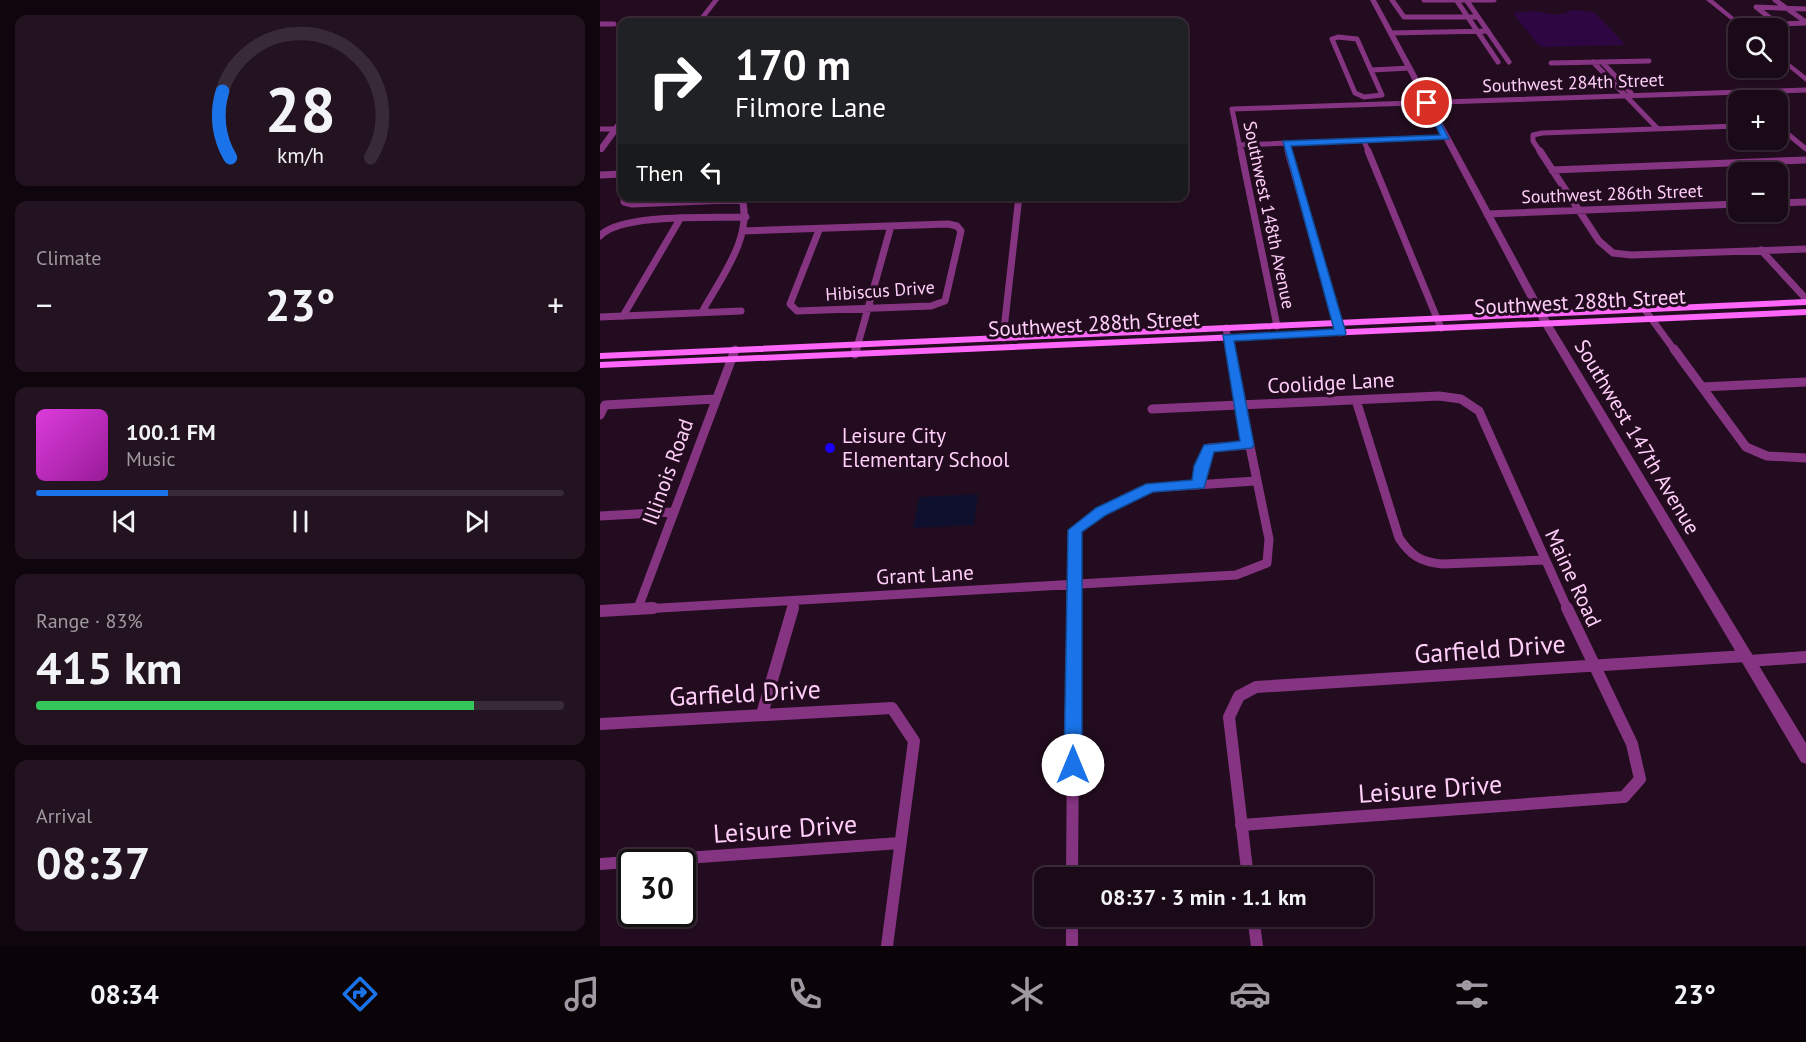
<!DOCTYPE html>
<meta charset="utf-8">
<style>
body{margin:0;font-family:"PT Sans",sans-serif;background:#231220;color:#f1f3f6;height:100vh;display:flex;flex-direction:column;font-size:22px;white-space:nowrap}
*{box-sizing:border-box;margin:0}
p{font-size:20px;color:#9f9aa1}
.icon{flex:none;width:33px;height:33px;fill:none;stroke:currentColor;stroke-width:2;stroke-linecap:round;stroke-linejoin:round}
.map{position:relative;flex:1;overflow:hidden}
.drawer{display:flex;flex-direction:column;gap:15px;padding:15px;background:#0e050d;width:600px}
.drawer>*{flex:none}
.top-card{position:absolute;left:18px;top:18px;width:570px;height:183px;border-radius:12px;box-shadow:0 2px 4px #0004,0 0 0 2px #382a36;background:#202124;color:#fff;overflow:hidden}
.buttons{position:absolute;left:1128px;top:18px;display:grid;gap:12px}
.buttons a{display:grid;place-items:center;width:60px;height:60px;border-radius:12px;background:#1a0917;box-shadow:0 2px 4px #0004,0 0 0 2px #382a36;font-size:30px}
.speed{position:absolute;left:18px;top:849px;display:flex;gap:12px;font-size:30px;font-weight:700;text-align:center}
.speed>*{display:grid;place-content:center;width:78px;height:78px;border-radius:50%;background:#1a0917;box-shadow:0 2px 4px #0004,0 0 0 2px #382a36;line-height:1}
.speed .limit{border:3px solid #111;border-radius:9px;background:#fff;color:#111}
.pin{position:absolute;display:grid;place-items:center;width:51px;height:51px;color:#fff;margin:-26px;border:3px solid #fff;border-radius:50%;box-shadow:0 2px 6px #0007}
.me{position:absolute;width:66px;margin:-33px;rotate:0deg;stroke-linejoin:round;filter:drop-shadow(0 0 4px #0008)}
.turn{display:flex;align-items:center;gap:21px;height:126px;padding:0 18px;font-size:27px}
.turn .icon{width:78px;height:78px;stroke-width:2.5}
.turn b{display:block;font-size:42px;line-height:51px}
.then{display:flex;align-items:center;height:57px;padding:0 18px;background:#0003;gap:12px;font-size:22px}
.big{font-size:45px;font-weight:600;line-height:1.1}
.drawer .tile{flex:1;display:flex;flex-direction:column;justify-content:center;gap:9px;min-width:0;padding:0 21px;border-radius:12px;background:#231220}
.drawer .dial{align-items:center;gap:0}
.dial svg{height:156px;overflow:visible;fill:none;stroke:#382a36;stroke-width:7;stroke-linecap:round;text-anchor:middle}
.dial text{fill:#f1f3f6;stroke:none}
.song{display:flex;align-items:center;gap:18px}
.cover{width:72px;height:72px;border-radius:9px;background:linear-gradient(135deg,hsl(300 70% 55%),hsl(300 70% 35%))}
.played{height:6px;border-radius:3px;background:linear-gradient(90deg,#1a73e8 25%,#382a36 25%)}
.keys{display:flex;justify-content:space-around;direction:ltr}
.heat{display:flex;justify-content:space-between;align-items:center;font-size:33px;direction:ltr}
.charge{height:9px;border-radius:4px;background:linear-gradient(90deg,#34c759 83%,#382a36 0)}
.trip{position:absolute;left:434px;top:867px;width:339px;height:60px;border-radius:12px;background:#1a0917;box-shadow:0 2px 4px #0004,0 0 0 2px #382a36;font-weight:600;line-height:60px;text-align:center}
.dock{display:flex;height:96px;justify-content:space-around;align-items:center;background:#0a0409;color:#9f9aa1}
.dock .icon{width:42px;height:42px}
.dock .selected{color:#1a73e8}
.dock b{font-size:27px;color:#f1f3f6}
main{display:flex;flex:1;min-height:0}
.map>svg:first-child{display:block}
.green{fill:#0f102e}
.water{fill:#2d0642}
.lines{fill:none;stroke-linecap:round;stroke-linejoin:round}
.minor-far3{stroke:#853481;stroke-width:5}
.minor-far2{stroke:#853481;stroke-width:7}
.minor-far1{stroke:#853481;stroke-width:9}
.minor{stroke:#853481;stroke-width:12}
.tertiary{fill:#853481;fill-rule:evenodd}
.secondary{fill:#ff66f9;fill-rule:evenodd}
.route{fill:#1a73e8;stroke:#114b97;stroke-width:1.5}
.poi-dot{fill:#1c00fa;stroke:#230c1f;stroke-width:2}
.labels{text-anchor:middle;stroke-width:6;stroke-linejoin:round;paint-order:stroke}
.far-street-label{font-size:18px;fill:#ffcff9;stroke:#230c1f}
.street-label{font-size:21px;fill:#ffcff9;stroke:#230c1f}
.poi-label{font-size:21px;fill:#ffcff9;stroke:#230c1f;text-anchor:start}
.near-street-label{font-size:26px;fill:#ffcff9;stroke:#230c1f}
</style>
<main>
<section class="drawer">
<div class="tile dial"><svg viewBox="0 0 100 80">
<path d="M14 69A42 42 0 1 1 86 69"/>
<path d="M14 69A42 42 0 0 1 10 35" stroke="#1a73e8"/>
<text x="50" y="56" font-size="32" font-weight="700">28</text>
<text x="50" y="72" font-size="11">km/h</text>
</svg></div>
<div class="tile"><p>Climate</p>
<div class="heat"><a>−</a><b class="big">23°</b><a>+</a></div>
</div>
<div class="tile">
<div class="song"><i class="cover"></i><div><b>100.1 FM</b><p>Music</p></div></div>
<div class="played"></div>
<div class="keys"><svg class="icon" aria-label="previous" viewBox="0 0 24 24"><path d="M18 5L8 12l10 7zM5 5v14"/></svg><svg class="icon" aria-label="pause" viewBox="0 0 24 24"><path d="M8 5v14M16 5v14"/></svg><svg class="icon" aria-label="next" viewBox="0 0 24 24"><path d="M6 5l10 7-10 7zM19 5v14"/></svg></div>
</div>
<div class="tile"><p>Range · 83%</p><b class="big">415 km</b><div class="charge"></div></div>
<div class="tile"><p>Arrival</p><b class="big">08:37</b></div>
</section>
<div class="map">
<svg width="1206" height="946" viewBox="0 0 1206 946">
<rect width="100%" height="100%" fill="#230c1f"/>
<!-- green -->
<path class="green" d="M378,494L374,525L313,528L319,497Z"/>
<!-- water -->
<path class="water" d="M973,10L994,12L1024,43L1023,45L944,47L938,45L913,13L933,11L958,15Z"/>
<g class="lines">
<!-- minor-far3 -->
<path class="minor-far3" d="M792,0L804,17H878
M824,0H894
M1175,0L1206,22
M857,1L898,62
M867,1L909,62
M1206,9L1156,7L1178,24L1206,23
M0,24H14
M791,33L888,31
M738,37L757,39L782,95L764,97L755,93L732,39Z
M993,62L1057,128
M1002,62L1031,93L1028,96
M951,63L1049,61
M772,70L810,68
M1178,126L1206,149
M0,129H17
M764,141L769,153
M686,143L689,153
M639,145L846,137
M641,153L632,109L1206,90
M941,153L933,141V135L942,133L1138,126"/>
<!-- minor-far2 -->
<path class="minor-far2" d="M641,151L677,326
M688,151L740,333
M768,151L841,328
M940,151L999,241L1013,253L1031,255L1206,249
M952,170L1206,160
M0,175L22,174
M24,196V202L32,204L225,196
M1178,203L1206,202
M887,214L1138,204
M143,231L348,224L357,226L361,231L345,301L331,306L197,311L190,304L219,230
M0,236C20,213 113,218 146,217
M1161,250L1206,299
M1045,310L1075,351
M102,312C120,279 155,235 141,196
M23,316L80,219
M0,317L141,311
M626,328L630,351
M403,338L419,196
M256,351L291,226"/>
<!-- minor-far1 -->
<path class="minor-far1" d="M1074,349L1146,447L1167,456L1206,458
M255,354L256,349
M1102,387L1206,382
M756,400L799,538C811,556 821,562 842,564L944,560
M552,409L839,396L861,399L879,411L968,610
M0,415L5,405L115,399
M599,484L601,466L609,448L648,445
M0,516L72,512
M38,608L135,350
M26,610L636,575L667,563L669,539L630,349
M193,610L195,601
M474,610L475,530L502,511L551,488L655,481"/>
<!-- minor -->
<path class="minor" d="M0,611L53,608
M1149,661L1206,657
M162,714L193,608
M0,724L292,708L314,741L287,946
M641,825L1024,797L1040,779L1032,744L967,608
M0,864L300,843
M472,878L474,608
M648,878L629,717L639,696L656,687L1146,656
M472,916V946
M653,916L657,946"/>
<!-- tertiary -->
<path class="tertiary" d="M113,0H119L102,22H96Z
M770,0H776L951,323L1206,743V764L1201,762L941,323Z
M1106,0H1113L1147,28H1141Z
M1178,54L1206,76V82L1178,59Z
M19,119H22V126L3,152H0V145Z"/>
<!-- secondary -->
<path class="secondary" d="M1206,299V305L0,359V353Z
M1206,309V315L0,368V362Z"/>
</g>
<!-- route -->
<path class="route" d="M824,101L831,103L849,139L691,146L746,333L745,335L634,341L654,445L652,448L614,452L604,488L553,492L506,515L482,532V765L479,770L473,772L467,770L464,765L468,530L496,508L546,484L592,480L594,466L604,445L640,441L623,335L734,329L683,141L840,135Z"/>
<!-- markers -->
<circle class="poi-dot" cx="230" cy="448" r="6"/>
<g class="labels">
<!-- far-street labels -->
<g class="far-street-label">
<text transform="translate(973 83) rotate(-2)" y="6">Southwest 284th Street</text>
<text transform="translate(1012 194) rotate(-2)" y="6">Southwest 286th Street</text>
<text transform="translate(669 215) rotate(78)" y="6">Southwest 148th Avenue</text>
<text transform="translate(280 291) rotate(-4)" y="6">Hibiscus Drive</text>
</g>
<!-- street labels -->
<g class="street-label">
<text transform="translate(980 302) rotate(-3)" y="7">Southwest 288th Street</text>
<text transform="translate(494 324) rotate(-3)" y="7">Southwest 288th Street</text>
<text transform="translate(731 383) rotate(-3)" y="7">Coolidge Lane</text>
<text transform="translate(1037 437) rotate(59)" y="7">Southwest 147th Avenue</text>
<text transform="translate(68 472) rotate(-70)" y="7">Illinois Road</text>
<text transform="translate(325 575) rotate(-3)" y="7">Grant Lane</text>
<text transform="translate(973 578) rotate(65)" y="7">Maine Road</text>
</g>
<!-- poi labels -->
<g class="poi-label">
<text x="242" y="443">Leisure City<tspan x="242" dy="24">Elementary School</tspan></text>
</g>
<!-- near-street labels -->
<g class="near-street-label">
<text transform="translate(890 649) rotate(-4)" y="9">Garfield Drive</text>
<text transform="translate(145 693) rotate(-3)" y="9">Garfield Drive</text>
<text transform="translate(830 789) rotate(-4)" y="9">Leisure Drive</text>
<text transform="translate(185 829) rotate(-4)" y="9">Leisure Drive</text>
</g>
</g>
</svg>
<div class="buttons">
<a><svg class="icon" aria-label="search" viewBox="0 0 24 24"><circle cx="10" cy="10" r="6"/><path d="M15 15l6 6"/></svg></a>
<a>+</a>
<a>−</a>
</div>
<div class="speed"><div class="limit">30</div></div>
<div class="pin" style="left:827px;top:103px;background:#d93025"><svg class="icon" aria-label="arrive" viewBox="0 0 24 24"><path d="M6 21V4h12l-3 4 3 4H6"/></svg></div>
<svg class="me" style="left:473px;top:765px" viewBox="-20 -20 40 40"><circle r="19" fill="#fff"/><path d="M0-13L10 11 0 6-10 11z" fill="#1a73e8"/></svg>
<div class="trip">08:37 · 3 min · 1.1 km</div>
<div class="top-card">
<div class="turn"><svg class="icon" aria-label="right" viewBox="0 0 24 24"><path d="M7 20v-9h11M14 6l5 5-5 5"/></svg><div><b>170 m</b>Filmore Lane</div></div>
<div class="then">Then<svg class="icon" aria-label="left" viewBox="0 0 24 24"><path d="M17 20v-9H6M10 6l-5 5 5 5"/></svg></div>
</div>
</div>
</main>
<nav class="dock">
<b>08:34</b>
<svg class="icon selected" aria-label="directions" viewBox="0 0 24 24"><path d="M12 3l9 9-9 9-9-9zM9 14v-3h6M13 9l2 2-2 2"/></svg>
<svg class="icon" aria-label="music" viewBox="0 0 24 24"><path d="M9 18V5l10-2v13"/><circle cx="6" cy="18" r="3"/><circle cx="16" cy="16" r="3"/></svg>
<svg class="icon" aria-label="phone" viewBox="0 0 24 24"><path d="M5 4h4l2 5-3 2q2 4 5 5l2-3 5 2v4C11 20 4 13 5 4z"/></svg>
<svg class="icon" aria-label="climate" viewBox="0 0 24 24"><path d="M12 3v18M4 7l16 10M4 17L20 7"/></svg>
<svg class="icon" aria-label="car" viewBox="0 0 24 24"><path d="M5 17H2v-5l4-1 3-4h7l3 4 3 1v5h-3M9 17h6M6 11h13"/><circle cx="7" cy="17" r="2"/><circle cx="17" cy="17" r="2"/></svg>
<svg class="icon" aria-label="filters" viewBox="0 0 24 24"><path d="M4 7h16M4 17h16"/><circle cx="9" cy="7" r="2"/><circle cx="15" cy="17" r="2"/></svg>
<b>23°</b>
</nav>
